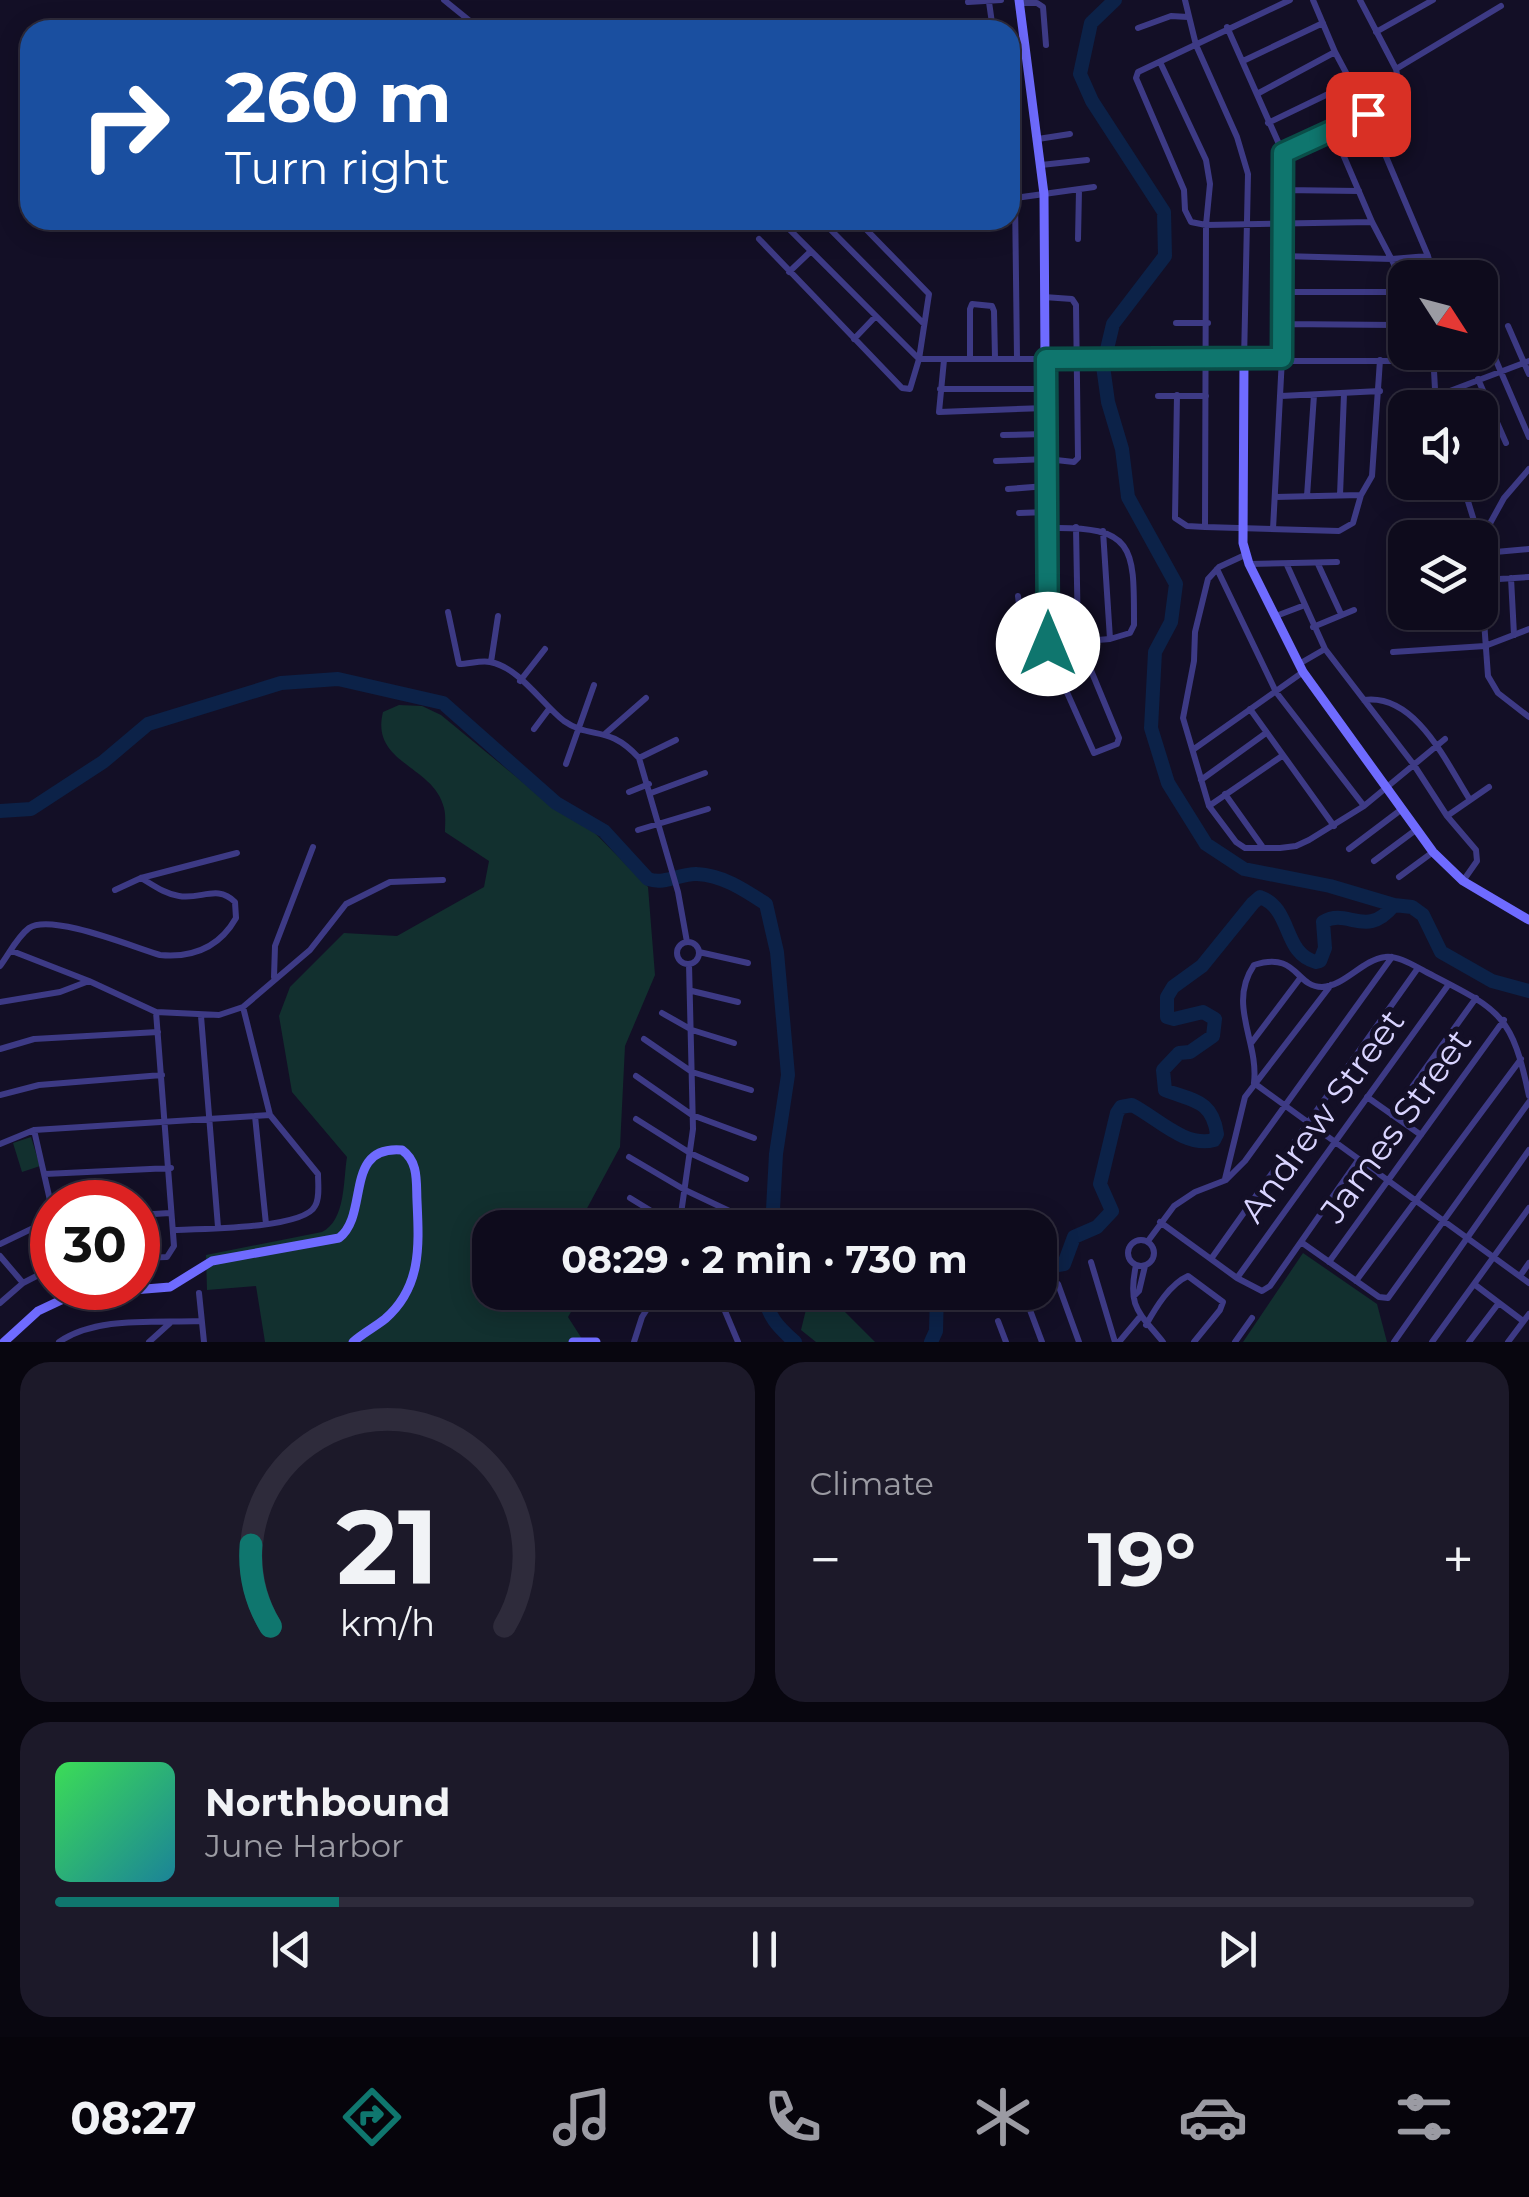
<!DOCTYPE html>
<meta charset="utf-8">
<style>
body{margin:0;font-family:Montserrat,sans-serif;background:#1c1929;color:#f1f3f6;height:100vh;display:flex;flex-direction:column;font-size:38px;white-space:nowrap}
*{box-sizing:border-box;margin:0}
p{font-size:32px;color:#9b9ba3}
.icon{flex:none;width:55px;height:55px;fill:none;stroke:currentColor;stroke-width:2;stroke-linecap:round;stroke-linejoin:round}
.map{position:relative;height:1342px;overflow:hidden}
.side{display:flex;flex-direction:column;gap:20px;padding:20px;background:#08060f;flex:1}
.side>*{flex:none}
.hud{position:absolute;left:20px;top:20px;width:1000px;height:210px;border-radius:30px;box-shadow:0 5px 25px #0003,0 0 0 2px #2e2b3b;background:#1a4fa0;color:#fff;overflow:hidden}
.needle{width:65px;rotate:126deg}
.tools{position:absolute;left:1388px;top:260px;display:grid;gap:20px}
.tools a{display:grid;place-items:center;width:110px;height:110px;border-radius:20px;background:#0e0b1c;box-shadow:0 5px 25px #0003,0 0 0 2px #2e2b3b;font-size:50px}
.speed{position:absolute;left:30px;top:1180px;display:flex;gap:20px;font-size:50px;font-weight:700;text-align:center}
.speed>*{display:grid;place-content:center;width:130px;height:130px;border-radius:50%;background:#0e0b1c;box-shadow:0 5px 25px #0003,0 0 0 2px #2e2b3b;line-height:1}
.speed .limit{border:15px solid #d22;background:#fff;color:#111}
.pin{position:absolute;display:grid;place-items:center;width:85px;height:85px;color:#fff;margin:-42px;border-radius:20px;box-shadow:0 5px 15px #0006}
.me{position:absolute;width:110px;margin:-55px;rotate:0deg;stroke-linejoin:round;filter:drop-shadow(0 0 8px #0008)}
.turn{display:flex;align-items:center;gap:35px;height:210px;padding:0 40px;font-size:45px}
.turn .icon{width:130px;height:130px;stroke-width:2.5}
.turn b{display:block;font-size:70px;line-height:85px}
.big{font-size:75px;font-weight:700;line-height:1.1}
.side .tile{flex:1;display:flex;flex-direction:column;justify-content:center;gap:15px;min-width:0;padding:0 35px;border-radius:30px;background:#1c1929}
.side .dial{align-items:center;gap:0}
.dial svg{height:260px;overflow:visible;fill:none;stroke:#2e2b3b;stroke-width:7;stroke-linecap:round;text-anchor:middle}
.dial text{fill:#f1f3f6;stroke:none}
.song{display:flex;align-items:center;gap:30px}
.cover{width:120px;height:120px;border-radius:15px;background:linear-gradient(135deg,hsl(130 70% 55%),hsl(190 70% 35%))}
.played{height:10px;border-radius:5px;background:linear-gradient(90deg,#0f766e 20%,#2e2b3b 20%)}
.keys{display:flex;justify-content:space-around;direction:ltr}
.heat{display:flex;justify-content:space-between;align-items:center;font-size:55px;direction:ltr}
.side .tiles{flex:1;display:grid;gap:20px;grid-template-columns:1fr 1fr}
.tile:last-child{grid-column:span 2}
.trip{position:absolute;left:472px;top:1210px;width:585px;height:100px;border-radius:30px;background:#0e0b1c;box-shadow:0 5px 25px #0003,0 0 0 2px #2e2b3b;font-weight:700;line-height:100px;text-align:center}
.tab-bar{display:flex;height:160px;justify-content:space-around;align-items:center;background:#06040b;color:#9b9ba3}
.tab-bar .icon{width:70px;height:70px}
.tab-bar .selected{color:#0f766e}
.tab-bar b{font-size:45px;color:#f1f3f6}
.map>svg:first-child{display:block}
.green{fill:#12302f}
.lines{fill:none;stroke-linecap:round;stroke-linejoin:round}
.river{stroke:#0c2248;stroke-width:14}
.street{stroke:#3d3a85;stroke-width:6}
.secondary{stroke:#6f6bff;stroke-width:9}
.route-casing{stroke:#0a4d48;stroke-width:25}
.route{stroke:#0f766e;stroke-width:18}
.labels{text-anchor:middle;stroke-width:10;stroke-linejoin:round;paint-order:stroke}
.street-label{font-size:35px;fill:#d9d4ff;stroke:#130f26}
</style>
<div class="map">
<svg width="1529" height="1342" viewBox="0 0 1529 1342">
<rect width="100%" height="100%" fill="#130f26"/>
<!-- green -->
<path class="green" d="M399,705L422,706L441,715L548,803L590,828L648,887L655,975L625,1046L620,1147L577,1227L490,1228V1292L582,1293L568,1317L584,1342H265L256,1286L207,1290L206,1255L322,1232C346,1220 343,1181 347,1157L292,1092L279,1016L290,987L344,933L397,936L484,887L489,861L445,832C445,825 446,815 444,808C434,765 370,764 383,712Z
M31,1137L40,1166L22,1172L13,1143Z
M1303,1253L1377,1304L1387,1342H1243Z
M810,1293H826L875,1342H816L801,1330Z"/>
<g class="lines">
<!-- river -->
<path class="river" d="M1115,0L1091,23L1080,74L1092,101L1164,212L1165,256L1113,324L1103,366L1108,402L1122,449L1128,497L1176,584L1171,622L1155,652L1151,728L1168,783L1206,844L1244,869L1330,886L1394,905L1412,907L1423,915L1441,952L1492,981L1529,991
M0,811L31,809L103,762L148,724L281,683L338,679L443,703L556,803L604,831L648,879C665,885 681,873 697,874C723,875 746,891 766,904L777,952L788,1075L776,1154L772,1228
M1040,1256L1058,1265L1064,1264L1074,1237L1097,1227L1112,1211L1100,1184L1117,1113L1121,1107L1132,1105C1156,1117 1185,1148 1214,1140L1217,1134C1212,1099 1192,1101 1165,1090L1163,1070L1179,1053L1190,1052L1213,1036L1215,1019L1203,1012L1174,1019L1167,1017V997L1173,987L1202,966L1253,903L1260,897C1293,909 1282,953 1316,962L1320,961L1325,948L1323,922C1348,907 1366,940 1394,905
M764,1292C767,1316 778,1327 795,1342
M982,1292L1002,1296L1014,1292
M931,1342L936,1331L937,1292"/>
<!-- street -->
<path class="street" d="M444,0L481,30
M1185,0L1196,45L1237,137L1248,174L1244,361H1432
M1290,0L1138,72L1136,78L1184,190L1185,210L1191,222L1206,225L1372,222
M1313,0L1335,52L1368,114L1428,256L1434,278
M1360,0L1396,69
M968,2L1001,0
M989,2L993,30
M1020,3H1037L1043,7L1046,45
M1227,27L1283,153L1282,358L1273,529
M1138,28L1171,16L1188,17
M1376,32L1433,0
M1243,61L1323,23
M1160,62L1206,160L1210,184L1206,225L1205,527
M1257,94L1335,52
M1268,123L1351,83
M1333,131L1372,222L1394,264L1396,360
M1038,139L1070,134
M1283,153C1317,138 1383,118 1399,84L1396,69L1501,6
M1010,161L1015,198L1017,358
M1041,165L1087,160
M1283,190L1359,191
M1015,198L1094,187
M780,220L919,359H1045L1049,528L1047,639L1049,652L1094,753L1117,744L1119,738L1078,639L1076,527
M821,220L924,324
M759,239L902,388L910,389L919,359L929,294L857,220
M1078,239L1079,190
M1282,256L1392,259L1428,256
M789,272L810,252
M1282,292H1397
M1176,323H1208
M1282,324L1396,325
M1508,326L1529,374
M1485,335L1529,437
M854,339L875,317
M1433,352L1436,408
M970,359V309L972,304L992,306L994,311L995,358
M944,360L939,412L1046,408
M1478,379L1506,443
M940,389H1046
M1177,395L1175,518L1187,526L1205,527L1339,531L1353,523L1361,495L1372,476L1380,360
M1158,396H1206
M1281,396L1380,391
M1434,397L1529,361
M1480,433L1497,425
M1003,435L1045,434
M996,461L1047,459L1074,462L1078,458L1076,305L1072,299L1044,297
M1462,482L1484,553V621L1488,676L1498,693L1529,717
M1008,489L1046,486
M1340,495L1344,394
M1307,496L1314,395
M1275,497L1361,495
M1019,513L1048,512
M1103,531L1110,639
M1482,538L1504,498L1529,469
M1484,553L1529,549
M1245,555L1219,567L1208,579L1195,632L1194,661L1183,718L1209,806L1236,842L1245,848H1280L1296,846L1309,840L1364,806L1445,739
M1250,564L1337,562
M1318,564L1341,614
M1287,565L1325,649L1414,765L1447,816L1476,850L1477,861L1463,881
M1217,569L1276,692L1364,806
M1511,578L1514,635
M1484,580L1529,577
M1018,596L1021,621L1047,624
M448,612L459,664C469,664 481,660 490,662C519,667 542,704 564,721C591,740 608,724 639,758L678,892L687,942
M1276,616L1305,605
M1407,625L1484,621
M1313,627L1354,610
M1048,644L1110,639L1130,633L1134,625C1134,548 1136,526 1049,528
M1393,652L1485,646L1529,629
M491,662L498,616
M1299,664L1325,649
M520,681L545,649
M1364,700C1416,693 1447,764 1470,800
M1250,709L1334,826
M534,729L549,709
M606,733L646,698
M1194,749L1303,672
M639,758L676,740
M566,764L594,685
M1201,780L1266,733
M629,792L649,784
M651,793L705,773
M1225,794L1262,846
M1209,806L1282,756
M1447,816L1489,787
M638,830L708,809
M1349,849L1402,809
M1374,861L1417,829
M1399,877L1433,852
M115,890L141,878L237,853
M677 953a11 11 0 1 1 22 0a11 11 0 1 1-22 0Z
M12,951L89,981L156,1012L219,1015L243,1007L310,950L346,904L390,882L443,880
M699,952L748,963
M0,966C9,954 17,937 29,928C51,913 133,947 160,955C193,958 219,948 236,918L235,902C217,884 201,900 179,896C165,894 153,885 141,878
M274,977L275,946L313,847
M692,991L738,1002
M0,1002L60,992L89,981
M662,1013L692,1030L734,1043
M201,1016L218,1227
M644,1039L692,1072L751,1090
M1252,1042L1301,977
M0,1049L34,1039L158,1032
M636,1076L692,1115L754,1138
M1254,1083C1259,1041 1227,1005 1254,965C1298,951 1295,987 1322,987C1345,986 1362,960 1385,957C1398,955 1416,967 1428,973C1500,1010 1512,1014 1529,1096
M1254,1083L1529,1283
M0,1095L39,1085L162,1075
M1367,1097L1421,1135
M1392,1115L1476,998
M255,1116L266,1224
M636,1119L690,1153L746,1179
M34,1130L52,1209
M0,1144L34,1130L270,1115
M629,1157L685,1190L740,1216
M45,1174L171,1168
M1225,1179L1245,1097L1331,985
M630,1198L679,1228
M138,1215L170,1213
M1160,1222L1237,1278L1262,1291L1270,1286L1359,1159
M600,1225L604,1228
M679,1228L693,1129L689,964
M173,1230C199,1229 304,1229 315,1206C320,1198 318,1183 318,1174L270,1115L243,1007
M1128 1253a13 13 0 1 1 26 0a13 13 0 1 1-26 0Z
M1148,1241L1174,1206L1195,1192L1226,1180L1245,1161L1392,957
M1301,1242L1379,1297L1388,1298L1529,1102
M0,1244L52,1219
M0,1256L23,1283
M138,1258L167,1257L174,1246L156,1012
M1211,1259L1418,968
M1091,1262L1115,1342
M1329,1262L1504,1020
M1136,1265C1127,1308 1139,1312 1163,1342
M1520,1276L1529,1263
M1237,1278L1449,984
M1356,1281L1521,1059
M1058,1284L1079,1342
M1474,1284L1523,1321
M717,1292L738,1342
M199,1293L204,1342
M1134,1296L1139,1291L1145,1266
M0,1303L23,1283L52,1268
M1030,1310L1042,1342
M998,1321L1006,1342
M1146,1325C1156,1307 1170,1284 1188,1276L1223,1302L1220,1310L1194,1342
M59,1342C97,1316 155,1323 200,1321
M149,1342L170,1323
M634,1342L642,1317L658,1292
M1119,1342L1139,1318
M1235,1342L1252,1318
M1394,1342L1529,1150
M1432,1342L1529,1208
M1469,1342L1498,1304
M1508,1342L1529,1314"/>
<!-- secondary -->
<path class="secondary" d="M1019,0L1044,194L1045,359L1244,361L1243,543L1249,564L1303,672L1433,852L1463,881L1529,920
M4,1342L38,1311L72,1295L170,1287L212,1261L339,1238C370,1214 343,1145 402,1150C419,1162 416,1182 417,1201C419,1245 422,1287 385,1319C375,1327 363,1333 353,1342
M573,1342H596"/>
</g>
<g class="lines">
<!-- route casing -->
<g class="route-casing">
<path id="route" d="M1048,644L1046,359L1282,358L1283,153L1368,114"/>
</g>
<!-- route -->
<use href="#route" class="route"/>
</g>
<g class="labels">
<!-- street labels -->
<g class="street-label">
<text transform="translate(1322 1116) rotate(-54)" y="12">Andrew Street</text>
<text transform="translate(1396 1126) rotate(-54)" y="12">James Street</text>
</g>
</g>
</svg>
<div class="tools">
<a><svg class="needle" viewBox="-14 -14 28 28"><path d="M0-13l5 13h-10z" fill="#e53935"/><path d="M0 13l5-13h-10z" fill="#9b9ba3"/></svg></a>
<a><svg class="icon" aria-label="sound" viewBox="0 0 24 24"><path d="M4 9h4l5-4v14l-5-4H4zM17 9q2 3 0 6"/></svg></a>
<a><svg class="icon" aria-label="layers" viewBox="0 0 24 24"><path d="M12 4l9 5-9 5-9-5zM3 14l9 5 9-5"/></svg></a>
</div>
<div class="speed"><div class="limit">30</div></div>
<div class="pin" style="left:1368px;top:114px;background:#d93025"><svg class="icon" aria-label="arrive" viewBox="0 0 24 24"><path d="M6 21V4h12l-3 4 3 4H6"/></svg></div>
<svg class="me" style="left:1048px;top:644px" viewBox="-20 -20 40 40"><circle r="19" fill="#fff"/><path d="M0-13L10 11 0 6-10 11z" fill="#0f766e"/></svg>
<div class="trip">08:29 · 2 min · 730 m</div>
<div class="hud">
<div class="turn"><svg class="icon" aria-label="right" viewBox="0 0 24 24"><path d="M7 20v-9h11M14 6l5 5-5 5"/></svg><div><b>260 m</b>Turn right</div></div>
</div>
</div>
<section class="side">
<div class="tiles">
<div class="tile dial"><svg viewBox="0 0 100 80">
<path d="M14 69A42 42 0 1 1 86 69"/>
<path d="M14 69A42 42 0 0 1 8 44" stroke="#0f766e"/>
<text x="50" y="56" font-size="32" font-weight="700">21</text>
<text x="50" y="72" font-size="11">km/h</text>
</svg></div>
<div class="tile"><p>Climate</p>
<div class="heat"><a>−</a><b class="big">19°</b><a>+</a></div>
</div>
<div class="tile">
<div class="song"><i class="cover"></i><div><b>Northbound</b><p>June Harbor</p></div></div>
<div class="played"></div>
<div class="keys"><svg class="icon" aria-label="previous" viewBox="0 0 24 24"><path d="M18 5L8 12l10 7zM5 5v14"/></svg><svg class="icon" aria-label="pause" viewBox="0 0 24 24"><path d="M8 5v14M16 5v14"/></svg><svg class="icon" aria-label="next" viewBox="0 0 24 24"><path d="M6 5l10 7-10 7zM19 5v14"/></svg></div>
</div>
</div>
</section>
<nav class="tab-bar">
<b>08:27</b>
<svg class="icon selected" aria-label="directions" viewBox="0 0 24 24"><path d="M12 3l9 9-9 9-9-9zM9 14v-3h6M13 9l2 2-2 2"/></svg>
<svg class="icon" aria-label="music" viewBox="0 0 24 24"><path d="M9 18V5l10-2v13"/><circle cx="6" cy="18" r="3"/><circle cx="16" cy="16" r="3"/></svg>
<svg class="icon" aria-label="phone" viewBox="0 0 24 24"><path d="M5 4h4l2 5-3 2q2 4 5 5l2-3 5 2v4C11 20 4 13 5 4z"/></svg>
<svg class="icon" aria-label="climate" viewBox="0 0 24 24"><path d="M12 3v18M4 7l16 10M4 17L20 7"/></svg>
<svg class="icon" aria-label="car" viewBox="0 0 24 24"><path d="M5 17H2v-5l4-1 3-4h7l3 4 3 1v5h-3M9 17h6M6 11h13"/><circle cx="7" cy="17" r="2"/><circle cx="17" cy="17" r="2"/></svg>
<svg class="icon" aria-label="filters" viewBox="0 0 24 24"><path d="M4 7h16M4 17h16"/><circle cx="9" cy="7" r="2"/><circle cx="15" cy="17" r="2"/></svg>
</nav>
